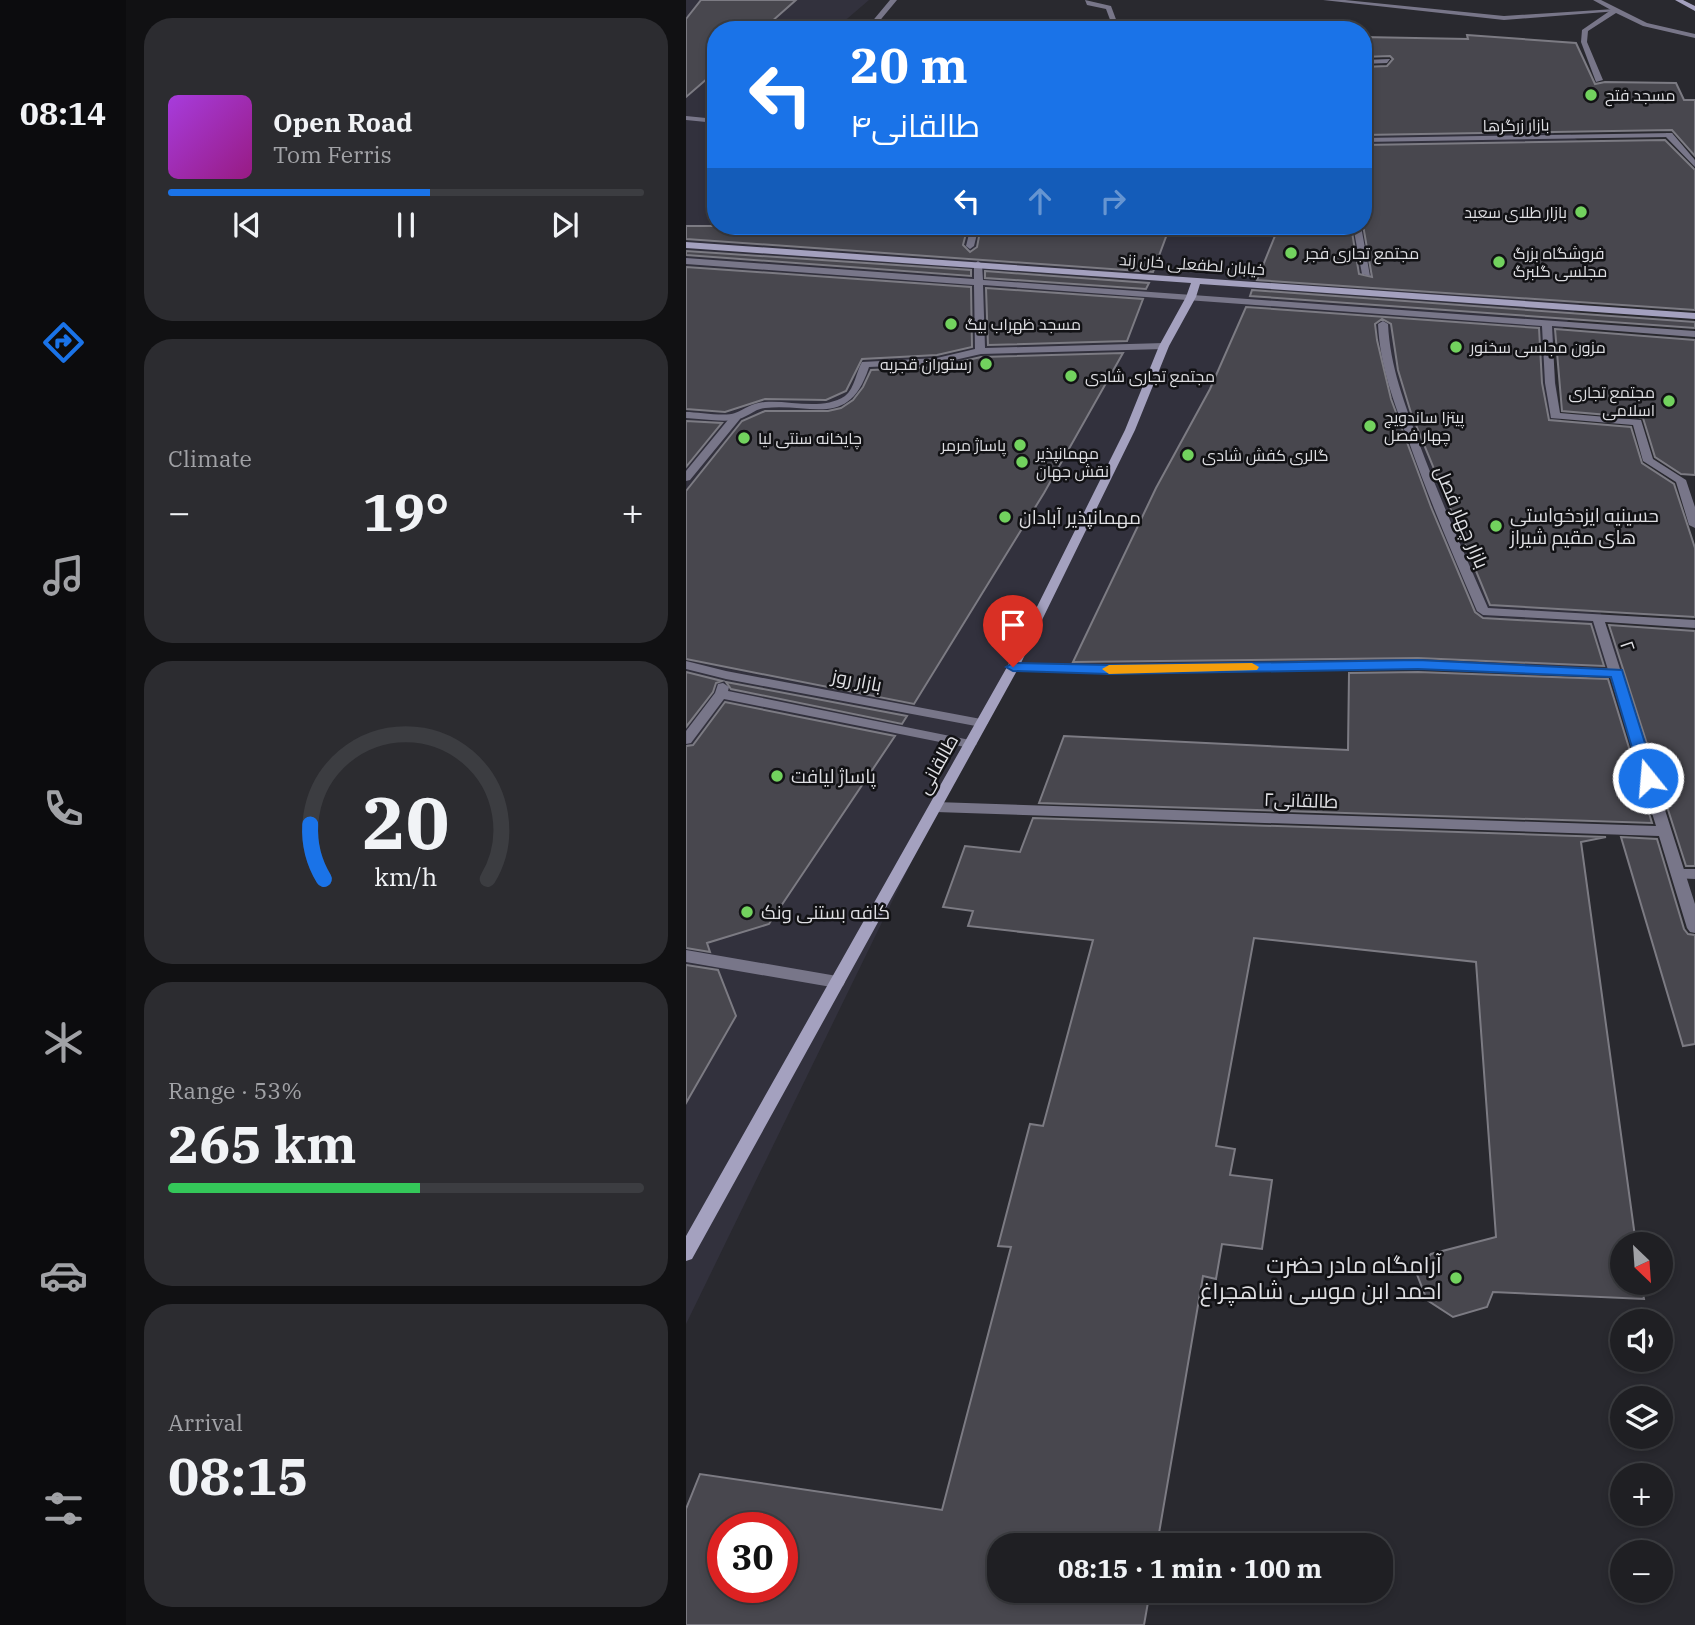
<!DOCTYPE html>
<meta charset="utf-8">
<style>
body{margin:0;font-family:"IBM Plex Serif",Cairo,serif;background:#2c2c30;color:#f1f3f6;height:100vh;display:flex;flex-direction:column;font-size:26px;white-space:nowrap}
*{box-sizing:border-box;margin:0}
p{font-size:23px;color:#a1a2a6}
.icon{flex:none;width:38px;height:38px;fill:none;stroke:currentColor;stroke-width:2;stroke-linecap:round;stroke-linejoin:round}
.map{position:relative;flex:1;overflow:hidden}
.drawer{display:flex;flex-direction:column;gap:18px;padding:18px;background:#111113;width:560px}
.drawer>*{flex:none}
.banner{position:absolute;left:21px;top:21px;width:665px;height:214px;border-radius:28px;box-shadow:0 4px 10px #0003,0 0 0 2px #3c3d41;background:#1a73e8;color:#fff;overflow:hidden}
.needle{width:46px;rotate:155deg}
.buttons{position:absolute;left:924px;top:1232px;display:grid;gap:14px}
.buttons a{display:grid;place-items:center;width:63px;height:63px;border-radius:50%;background:#1f1f23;box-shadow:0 4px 10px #0003,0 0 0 2px #3c3d41;font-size:35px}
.speed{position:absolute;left:21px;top:1512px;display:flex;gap:14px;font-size:35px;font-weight:700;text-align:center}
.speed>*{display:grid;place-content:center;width:91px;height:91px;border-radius:50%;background:#1f1f23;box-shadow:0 4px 10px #0003,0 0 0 2px #3c3d41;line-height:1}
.speed .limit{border:10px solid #d22;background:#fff;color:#111}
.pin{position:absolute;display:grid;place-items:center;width:60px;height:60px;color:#fff;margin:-72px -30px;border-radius:50% 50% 50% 0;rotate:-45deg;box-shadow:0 0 7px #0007}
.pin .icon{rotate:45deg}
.me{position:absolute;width:77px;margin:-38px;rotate:343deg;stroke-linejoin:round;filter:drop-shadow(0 0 5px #0008)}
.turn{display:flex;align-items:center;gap:24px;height:147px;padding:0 28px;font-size:32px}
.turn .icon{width:91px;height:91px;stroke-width:2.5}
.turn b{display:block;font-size:49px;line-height:60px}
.lanes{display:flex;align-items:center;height:66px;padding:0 28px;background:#0003;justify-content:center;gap:35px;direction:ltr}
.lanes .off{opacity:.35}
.big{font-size:52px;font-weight:700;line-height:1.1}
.drawer .widget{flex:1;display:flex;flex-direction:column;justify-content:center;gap:10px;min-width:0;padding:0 24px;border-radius:28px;background:#2c2c30}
.drawer .dial{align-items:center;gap:0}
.dial svg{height:182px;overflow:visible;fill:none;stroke:#3c3d41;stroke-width:7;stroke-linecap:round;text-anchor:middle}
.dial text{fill:#f1f3f6;stroke:none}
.song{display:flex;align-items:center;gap:21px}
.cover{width:84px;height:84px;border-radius:10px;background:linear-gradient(135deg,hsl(280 70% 55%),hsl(310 70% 35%))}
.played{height:7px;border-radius:4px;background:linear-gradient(90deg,#1a73e8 55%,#3c3d41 55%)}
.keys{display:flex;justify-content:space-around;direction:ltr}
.heat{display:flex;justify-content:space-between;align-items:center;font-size:38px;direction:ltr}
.charge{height:10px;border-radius:5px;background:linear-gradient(90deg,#34c759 53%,#3c3d41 0)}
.trip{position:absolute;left:301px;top:1533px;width:406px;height:70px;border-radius:28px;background:#1f1f23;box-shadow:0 4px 10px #0003,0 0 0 2px #3c3d41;font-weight:700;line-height:70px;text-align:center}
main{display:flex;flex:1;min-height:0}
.dock{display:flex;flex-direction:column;width:126px;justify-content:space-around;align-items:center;background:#0c0c0e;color:#a1a2a6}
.dock .icon{width:49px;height:49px}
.dock .selected{color:#1a73e8}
.dock b{font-size:32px;color:#f1f3f6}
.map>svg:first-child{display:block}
.built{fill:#32313d}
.building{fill:#48474e;stroke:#7c7b83;stroke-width:2;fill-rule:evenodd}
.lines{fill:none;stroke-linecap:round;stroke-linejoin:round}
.lane{fill:#787689;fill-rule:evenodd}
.street{fill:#787689;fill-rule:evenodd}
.secondary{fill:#a4a1bf;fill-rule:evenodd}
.route{fill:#1a73e8;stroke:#114b97;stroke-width:2}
.slow{fill:#f59e0b}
.poi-dot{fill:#72d25e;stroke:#121215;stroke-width:2.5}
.labels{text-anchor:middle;stroke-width:5;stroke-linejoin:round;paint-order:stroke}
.far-poi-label{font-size:16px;fill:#dfdfe3;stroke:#121215;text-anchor:start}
.far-street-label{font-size:16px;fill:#dfdfe3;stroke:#121215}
.poi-label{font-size:19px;fill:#dfdfe3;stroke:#121215;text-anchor:start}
.street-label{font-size:19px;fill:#dfdfe3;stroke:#121215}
.near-poi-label{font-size:23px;fill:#dfdfe3;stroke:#121215;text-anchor:end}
</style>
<main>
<nav class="dock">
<b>08:14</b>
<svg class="icon selected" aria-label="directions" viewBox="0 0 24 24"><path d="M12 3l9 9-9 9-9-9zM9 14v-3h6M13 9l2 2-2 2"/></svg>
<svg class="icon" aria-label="music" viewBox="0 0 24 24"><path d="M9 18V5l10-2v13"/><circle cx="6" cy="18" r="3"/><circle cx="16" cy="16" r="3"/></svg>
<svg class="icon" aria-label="phone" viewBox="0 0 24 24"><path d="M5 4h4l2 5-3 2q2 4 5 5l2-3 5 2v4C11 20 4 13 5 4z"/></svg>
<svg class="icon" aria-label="climate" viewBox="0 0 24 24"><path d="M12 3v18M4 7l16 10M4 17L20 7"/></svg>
<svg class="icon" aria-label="car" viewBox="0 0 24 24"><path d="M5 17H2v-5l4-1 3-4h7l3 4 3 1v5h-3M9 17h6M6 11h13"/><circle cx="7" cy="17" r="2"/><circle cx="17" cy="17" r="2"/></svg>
<svg class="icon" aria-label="filters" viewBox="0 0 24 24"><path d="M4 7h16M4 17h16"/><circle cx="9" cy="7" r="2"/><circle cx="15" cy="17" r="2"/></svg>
</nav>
<section class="drawer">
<div class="widget">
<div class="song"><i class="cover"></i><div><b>Open Road</b><p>Tom Ferris</p></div></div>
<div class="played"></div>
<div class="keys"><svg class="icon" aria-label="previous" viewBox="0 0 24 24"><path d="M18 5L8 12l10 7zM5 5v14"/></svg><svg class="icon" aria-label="pause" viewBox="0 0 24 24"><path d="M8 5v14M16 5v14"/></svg><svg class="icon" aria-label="next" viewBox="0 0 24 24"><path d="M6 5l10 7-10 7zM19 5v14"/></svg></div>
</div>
<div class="widget"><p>Climate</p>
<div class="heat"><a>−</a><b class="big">19°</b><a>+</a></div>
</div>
<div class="widget dial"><svg viewBox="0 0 100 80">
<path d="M14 69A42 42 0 1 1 86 69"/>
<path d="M14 69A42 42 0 0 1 8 45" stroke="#1a73e8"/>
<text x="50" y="56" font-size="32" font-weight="700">20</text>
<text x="50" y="72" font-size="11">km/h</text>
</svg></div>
<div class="widget"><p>Range · 53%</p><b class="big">265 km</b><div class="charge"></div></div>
<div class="widget"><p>Arrival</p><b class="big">08:15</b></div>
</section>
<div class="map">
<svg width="1009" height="1625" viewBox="0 0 1009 1625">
<rect width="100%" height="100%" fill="#29292f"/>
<!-- built -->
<path class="built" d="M0,0H183L148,30H30V226H677V104L861,118L868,134H884L897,145L908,283L865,345L875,419L910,602L939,670L322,664L0,1324Z"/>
<!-- building -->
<path class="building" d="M15,0H110L76,30H30V71L0,97V19Z
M781,35L890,43L909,84L919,82L990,83L998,100H1009V156L986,130L677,135V67L701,66L707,59L704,56L677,57V37L782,39Z
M979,140L1009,170V310L571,280L593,226H665L673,274L686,277L677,225V145Z
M0,226H282L277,245L284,252L291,247L295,226H484L467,272L0,239Z
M0,251L285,270V276L0,255Z
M0,267L285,287L286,347L251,355L176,359L160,391L140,400L79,399L39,412L0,409Z
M299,271L463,283L460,289L299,278Z
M300,288L457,299L441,341L302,345Z
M566,290L1009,322V328L564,296Z
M560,307L853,328L856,383L863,420L945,427L956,463L988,484L1009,548V617L804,605L725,413L712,370L705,324L696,319L689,324L691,340L705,399L745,507L789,612L797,618L905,624L918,666L732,658L387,662L470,488L524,389Z
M869,329L1009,340V475L995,474L969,457L957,418L876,411Z
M437,353L358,493L228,704L0,659V491L56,421L79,411H142L155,408L167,400L177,387L185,370L251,367L295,357Z
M0,421L36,423L0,467Z
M923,625L1009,631V866H1000Z
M0,672L36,681L30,683L27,692L0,727Z
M732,672L922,679L966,823L353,803L378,736L662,750L663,673Z
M40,682L221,716L216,724L45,689Z
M39,702L209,736L83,924L21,943L24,952L0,948V746L7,745Z
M347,818L920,837L895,842L950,1244H936V1283H955L958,1299L807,1292L801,1307L767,1317L741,1300L730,1272L745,1254L810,1237L790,962L568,938L530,1146L549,1149L544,1175L586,1180L576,1249L536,1244L530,1279L517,1276L471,1545H313V1591H464L458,1625H0V1509L14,1474L256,1510L325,1247L312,1246L344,1124L357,1126L407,940L282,926L287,911L257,907L279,846L334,852ZM37,1528H96V1587H37Z
M935,837L971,839L998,929L1002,934L1009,935V1044L997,1046Z
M0,965L32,970L50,1016L0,1103Z"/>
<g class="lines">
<!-- lane -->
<path class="lane" d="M204,0H211L186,30H179Z
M399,0L425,6L431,22L467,30L426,25L420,9L401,5Z
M907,0H915L961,23L1009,34V38L957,26L930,13L902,31L901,42L917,80L910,82L895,42L896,30L925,10Z
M704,59L701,63L677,64V60Z
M980,133H986L1009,160V167L980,137Z
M0,258L288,279V264L292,261L296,264L297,280L1009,331V337L866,326L869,383L874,413L955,420L967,459L1000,480L1009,507V528L1003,525L990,482L957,461L947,425L865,418L859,383L856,326L297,285L299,348L478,343L483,346L478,349L295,354L251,364L183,367C163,429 127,403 79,408C68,409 60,419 49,420C34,422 16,419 0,418V412C12,412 39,417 49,413C60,409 65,403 79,402C104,400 136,411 159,396C169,388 170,372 176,362L251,358L289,349L288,285L0,264Z
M732,661L931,669L937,673L931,677L732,669L423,673L327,671L321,667L327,663L423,665Z
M992,869H1009V879L987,878L985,874Z"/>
<!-- street -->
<path class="street" d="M637,0H659L818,16L929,9L932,11L818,20Z
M0,116L30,119V123L0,120Z
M986,133L987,135L983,137L677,142V138Z
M285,226H293L288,246L284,249L280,246Z
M667,226H675L684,276L676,274Z
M697,321L702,324C704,367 719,404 733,443C754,499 778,553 802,608L1009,620V628L919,622L1009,904V933L1004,932L1001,928L973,836L250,812L243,807L250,802L970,826L907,621L797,615L791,611C767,555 743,499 723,442C708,403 694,366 692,324Z
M50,414L54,415V419L4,480L0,481V471L46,415Z
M0,661L40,671L295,719L302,723L295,727L40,679L0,669Z
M37,683L43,687L42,691L284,740L291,744L284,748L38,699L5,743L0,744V731L29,693L32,684Z
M0,950L151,976L157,978L159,982L157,986L151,988L0,962Z"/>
<!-- secondary -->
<path class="secondary" d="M989,0H997L1009,6V11Z
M0,242L1009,313V319L514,284L510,297L483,346L449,430L333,667L6,1259L0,1261V1236L321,667L439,430L473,346L500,297L505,283L0,248Z"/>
</g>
<!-- route -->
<path class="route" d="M732,660L936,670L970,778L962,783L955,778L925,677L732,669L423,674L327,671L320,667L327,663L423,665Z"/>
<!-- slow -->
<path class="slow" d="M566,663L573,667L571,670L423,674L416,669L423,665Z"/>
<!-- markers -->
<g class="poi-dot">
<circle cx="905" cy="95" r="7"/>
<circle cx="895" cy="212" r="7"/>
<circle cx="605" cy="253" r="7"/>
<circle cx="813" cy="262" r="7"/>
<circle cx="265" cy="324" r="7"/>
<circle cx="770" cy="347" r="7"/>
<circle cx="300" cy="364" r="7"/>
<circle cx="385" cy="376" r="7"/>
<circle cx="983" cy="401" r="7"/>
<circle cx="684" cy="426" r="7"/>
<circle cx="58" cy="438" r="7"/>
<circle cx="334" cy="445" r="7"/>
<circle cx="502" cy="455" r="7"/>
<circle cx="336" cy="462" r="7"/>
<circle cx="319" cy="517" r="7"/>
<circle cx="810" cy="526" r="7"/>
<circle cx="91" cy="776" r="7"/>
<circle cx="61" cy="912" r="7"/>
<circle cx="770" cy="1278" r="7"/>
</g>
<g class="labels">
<!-- far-poi labels -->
<g class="far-poi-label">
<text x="919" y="101">مسجد فتح</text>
<text x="881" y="218" text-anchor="end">بازار طلای سعید</text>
<text x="619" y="259">مجتمع تجاری فجر</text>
<text x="827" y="259">فروشگاه بزرگ<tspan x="827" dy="18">مجلسی گلبرگ</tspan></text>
<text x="279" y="330">مسجد ظهراب بیگ</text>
<text x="784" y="353">مزون مجلسی سخنور</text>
<text x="286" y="370" text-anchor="end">رستوران قجریه</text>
<text x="399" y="382">مجتمع تجاری شادی</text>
<text x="969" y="398" text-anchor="end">مجتمع تجاری<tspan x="969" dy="18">اسلامی</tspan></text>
<text x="698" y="423">پیتزا ساندویچ<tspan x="698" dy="18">چهار فصل</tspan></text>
<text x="72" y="444">چایخانه سنتی لیا</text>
<text x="320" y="451" text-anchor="end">پاساژ مرمر</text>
<text x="350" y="459">مهمانپذیر<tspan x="350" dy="18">نقش جهان</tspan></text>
<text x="516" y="461">گالری کفش شادی</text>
</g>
<!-- far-street labels -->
<g class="far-street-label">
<text transform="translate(830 125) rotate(-1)" y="6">بازار زرگرها</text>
<text transform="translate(506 264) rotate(4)" y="6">خیابان لطفعلی خان زند</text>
</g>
<!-- poi labels -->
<g class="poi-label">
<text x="824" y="522">حسینیه ایزدخواستی<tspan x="824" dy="22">های مقیم شیراز</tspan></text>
<text x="333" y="524">مهمانپذیر آبادان</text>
<text x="105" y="783">پاساژ لیافت</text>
<text x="75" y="919">کافه بستنی ونک</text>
</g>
<!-- street labels -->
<g class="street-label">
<text transform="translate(776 517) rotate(67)" y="7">بازار چهار فصل</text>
<text transform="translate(942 646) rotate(71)" y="7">۲</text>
<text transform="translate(171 680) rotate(11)" y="7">بازار روز</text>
<text transform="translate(251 764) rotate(-61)" y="7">طالقانی</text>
<text transform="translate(615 800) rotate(2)" y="7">طالقانی۲</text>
</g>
<!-- near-poi labels -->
<g class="near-poi-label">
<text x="756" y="1273">آرامگاه مادر حضرت<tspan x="756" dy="26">احمد ابن موسی شاهچراغ</tspan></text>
</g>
</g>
</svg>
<div class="buttons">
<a><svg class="needle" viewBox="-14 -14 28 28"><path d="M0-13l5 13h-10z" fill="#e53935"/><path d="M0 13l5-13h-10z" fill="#a1a2a6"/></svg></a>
<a><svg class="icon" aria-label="sound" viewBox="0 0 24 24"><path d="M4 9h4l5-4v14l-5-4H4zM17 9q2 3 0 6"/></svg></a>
<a><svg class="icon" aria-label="layers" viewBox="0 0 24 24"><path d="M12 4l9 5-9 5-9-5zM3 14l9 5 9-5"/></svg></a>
<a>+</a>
<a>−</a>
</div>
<div class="speed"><div class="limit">30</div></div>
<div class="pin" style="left:327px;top:667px;background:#d93025"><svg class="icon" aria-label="arrive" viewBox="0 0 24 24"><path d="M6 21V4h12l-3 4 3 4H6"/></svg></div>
<svg class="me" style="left:962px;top:778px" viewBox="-20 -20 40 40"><circle r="17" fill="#1a73e8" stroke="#fff" stroke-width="3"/><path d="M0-11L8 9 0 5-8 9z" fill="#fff"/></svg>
<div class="trip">08:15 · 1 min · 100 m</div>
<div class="banner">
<div class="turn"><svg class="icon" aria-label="left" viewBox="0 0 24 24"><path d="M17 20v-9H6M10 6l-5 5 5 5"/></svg><div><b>20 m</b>طالقانی۴</div></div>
<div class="lanes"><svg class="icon" aria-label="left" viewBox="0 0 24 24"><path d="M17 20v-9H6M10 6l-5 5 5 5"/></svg><svg class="icon off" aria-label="ahead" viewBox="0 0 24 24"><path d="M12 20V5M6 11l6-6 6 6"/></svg><svg class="icon off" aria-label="right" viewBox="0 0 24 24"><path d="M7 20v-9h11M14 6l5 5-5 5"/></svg></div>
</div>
</div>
</main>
